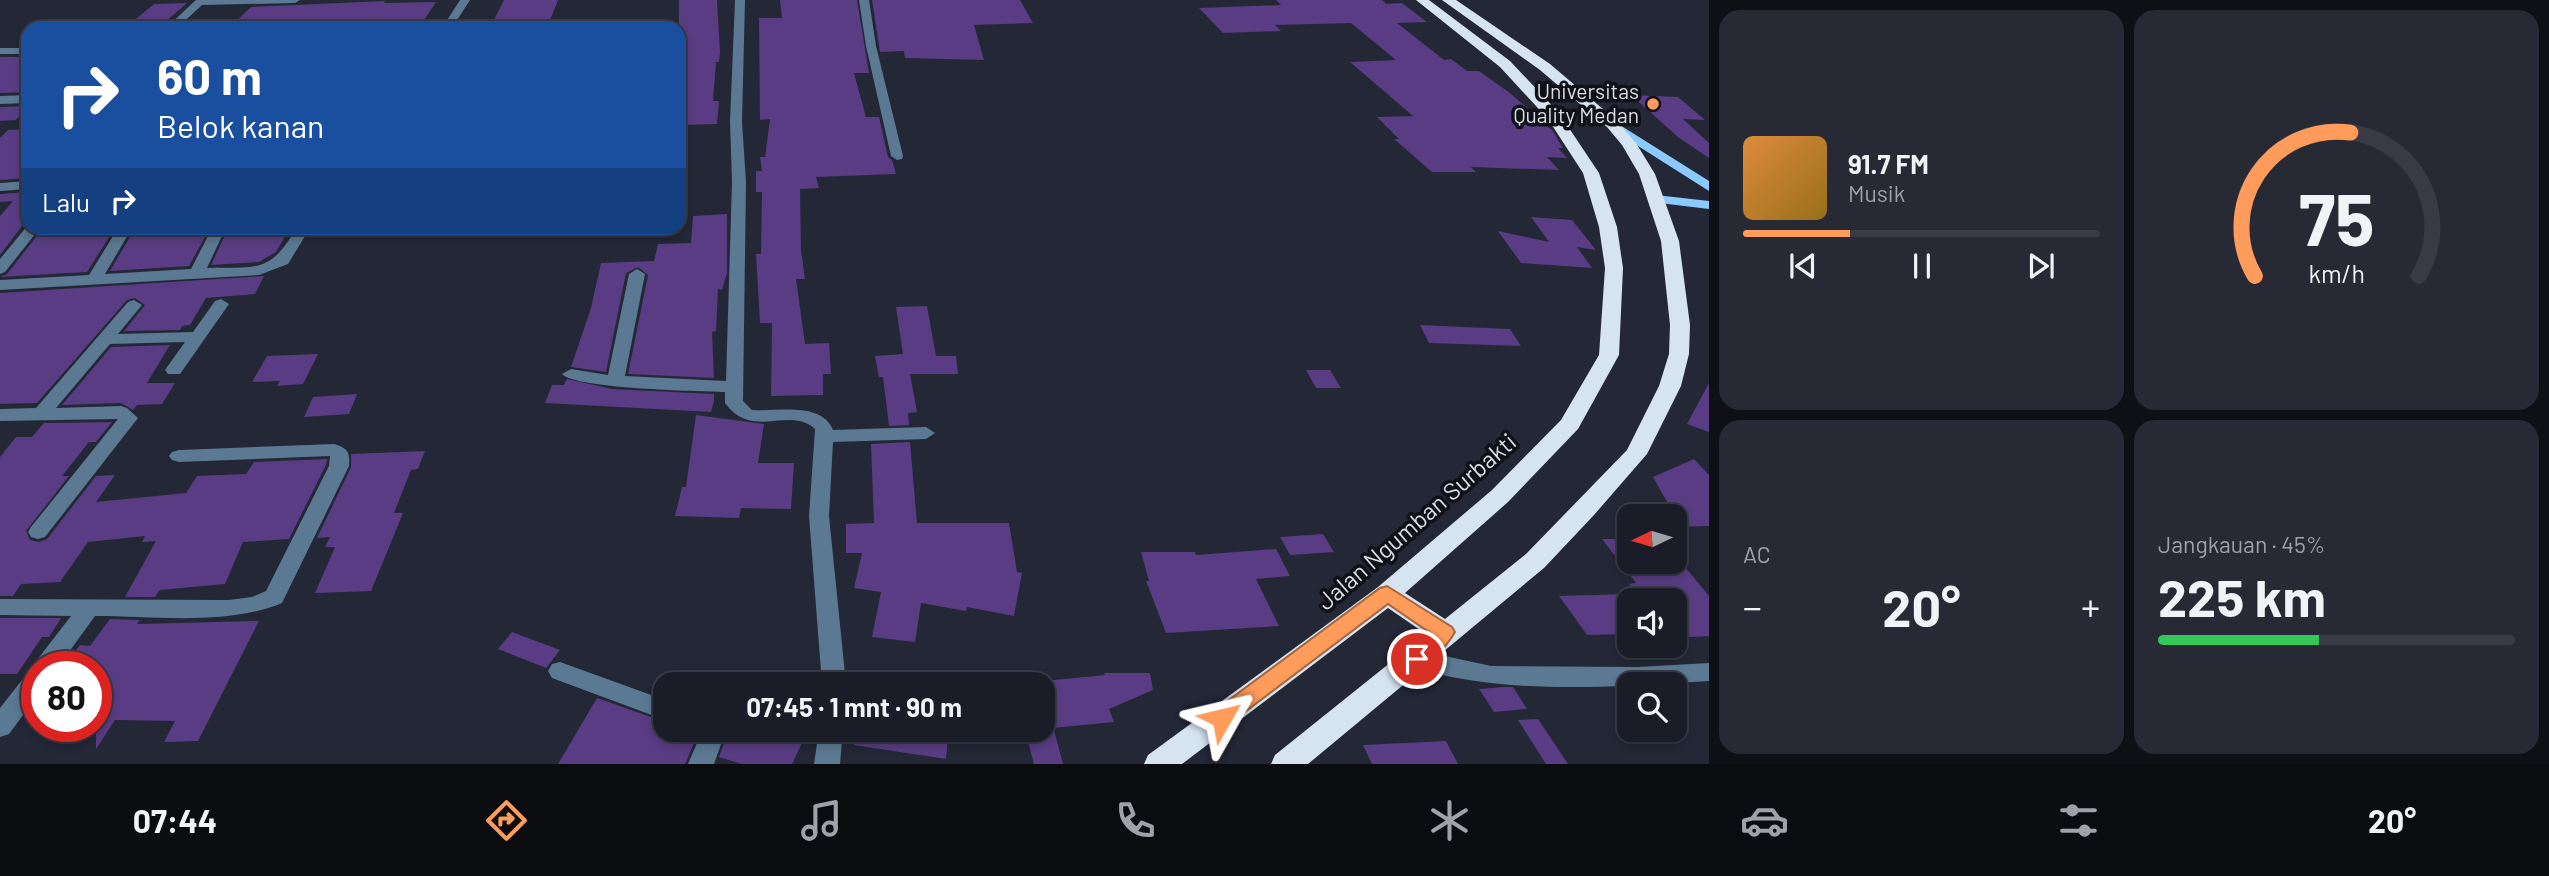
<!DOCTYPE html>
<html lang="id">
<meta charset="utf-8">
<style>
body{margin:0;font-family:Barlow,sans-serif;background:#272a34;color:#f1f3f6;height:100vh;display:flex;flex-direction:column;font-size:26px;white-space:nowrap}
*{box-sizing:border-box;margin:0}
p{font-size:23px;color:#9fa2a8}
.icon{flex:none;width:38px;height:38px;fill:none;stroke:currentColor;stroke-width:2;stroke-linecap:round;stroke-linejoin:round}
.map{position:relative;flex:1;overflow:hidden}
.side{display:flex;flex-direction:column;gap:10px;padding:10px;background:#0e1016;width:840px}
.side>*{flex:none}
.hud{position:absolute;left:21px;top:21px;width:665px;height:214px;border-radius:21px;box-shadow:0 4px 10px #0003,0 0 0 2px #383b45;background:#1a4fa0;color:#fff;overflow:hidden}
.needle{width:46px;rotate:265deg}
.controls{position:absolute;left:1617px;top:504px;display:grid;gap:14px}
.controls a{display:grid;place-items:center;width:70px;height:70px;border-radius:14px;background:#1a1d28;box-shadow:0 4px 10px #0003,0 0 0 2px #383b45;font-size:35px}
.speed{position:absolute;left:21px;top:651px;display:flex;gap:14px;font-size:35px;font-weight:700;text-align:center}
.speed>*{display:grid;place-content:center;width:91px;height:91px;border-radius:50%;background:#1a1d28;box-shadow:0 4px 10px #0003,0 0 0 2px #383b45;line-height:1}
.speed .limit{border:10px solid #d22;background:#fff;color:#111}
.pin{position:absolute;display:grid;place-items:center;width:60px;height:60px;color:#fff;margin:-30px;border:4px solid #fff;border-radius:50%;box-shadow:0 2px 7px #0007}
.me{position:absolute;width:77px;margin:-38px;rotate:53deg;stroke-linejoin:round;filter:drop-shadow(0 0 5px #0008)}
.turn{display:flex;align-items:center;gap:24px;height:147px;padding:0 21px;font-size:32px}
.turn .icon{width:91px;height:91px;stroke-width:2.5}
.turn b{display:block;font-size:49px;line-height:60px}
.then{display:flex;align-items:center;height:66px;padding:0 21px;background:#0003;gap:14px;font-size:26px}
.big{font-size:52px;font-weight:700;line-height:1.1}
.side .widget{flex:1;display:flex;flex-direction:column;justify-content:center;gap:10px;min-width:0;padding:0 24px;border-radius:21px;background:#272a34}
.side .dial{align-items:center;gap:0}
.dial svg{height:182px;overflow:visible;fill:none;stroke:#383b45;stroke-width:7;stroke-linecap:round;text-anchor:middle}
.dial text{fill:#f1f3f6;stroke:none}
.song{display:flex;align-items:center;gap:21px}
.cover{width:84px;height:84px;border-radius:10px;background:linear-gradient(135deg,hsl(30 70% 55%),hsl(40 70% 35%))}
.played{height:7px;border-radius:4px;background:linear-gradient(90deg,#ff9b5b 30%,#383b45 30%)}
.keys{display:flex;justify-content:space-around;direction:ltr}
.heat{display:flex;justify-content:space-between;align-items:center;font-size:38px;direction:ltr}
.charge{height:10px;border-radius:5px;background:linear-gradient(90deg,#34c759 45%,#383b45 0)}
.side .tiles{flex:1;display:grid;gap:10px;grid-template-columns:repeat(2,1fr)}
.trip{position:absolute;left:653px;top:672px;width:402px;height:70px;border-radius:21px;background:#1a1d28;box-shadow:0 4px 10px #0003,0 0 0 2px #383b45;font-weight:700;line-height:70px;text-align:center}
.menu{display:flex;height:112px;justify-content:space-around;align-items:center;background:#0a0c10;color:#9fa2a8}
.menu .icon{width:49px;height:49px}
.menu .selected{color:#ff9b5b}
.menu b{font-size:32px;color:#f1f3f6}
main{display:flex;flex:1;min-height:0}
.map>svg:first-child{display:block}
.building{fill:#593c83}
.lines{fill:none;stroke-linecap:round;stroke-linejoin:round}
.minor{fill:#5b7992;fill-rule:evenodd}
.major{fill:#8bcaff;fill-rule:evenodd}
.highway{fill:#d6e4f1;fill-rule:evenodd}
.route{fill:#ff9b5b;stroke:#a6653b;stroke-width:2}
.poi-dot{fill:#ff9b5b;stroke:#0f1117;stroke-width:2.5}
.labels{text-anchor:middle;stroke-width:7;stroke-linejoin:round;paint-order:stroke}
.far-poi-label{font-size:21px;fill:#dadde7;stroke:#0f1117;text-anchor:end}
.street-label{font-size:24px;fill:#dadde7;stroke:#0f1117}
</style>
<main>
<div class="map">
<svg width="1709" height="764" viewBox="0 0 1709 764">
<rect width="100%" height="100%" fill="#232736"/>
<!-- building -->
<path class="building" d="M504,0H558L547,28H490Z
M679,0H717L720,52L719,62H716L713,101H719L717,124L679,125Z
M780,0H857L869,73H854L866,117H879L888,157L892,160L896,174L816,177L819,188L800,189L801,250L805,279H796L805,344L829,343L831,374H823V395L771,396L772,323H760L756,254H761L762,192H756V171H762L760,157H765L770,119L760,120L759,18H782Z
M872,0H1020L1033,23L974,25L984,60L905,58L904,51L880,52Z
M1276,0H1382L1386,4L1402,3L1427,22L1397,23L1444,60L1451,59L1467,71H1479L1510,93L1552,130L1563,148H1558L1567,158L1547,157L1559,170L1471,167L1476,172H1432L1394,139H1399L1377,117L1413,116L1350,62L1396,60L1351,23L1275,25L1281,31L1223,33L1199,8L1281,5Z
M385,1L384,3L436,2L419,28H229L251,7Z
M187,3L165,22L131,23L154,4Z
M0,57H28V92L0,93Z
M1631,95L1678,97L1705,120L1683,119L1709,143V158L1678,137Z
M28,106L16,120L0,121V107Z
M28,129V178L0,180V138L8,130Z
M28,192V218L0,255V216L13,201L0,202V194Z
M727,214V273L722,290L718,289L716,331L712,332L714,378L628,374L648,275L638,267L626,273L606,372L571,367L591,308L601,263L654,261L658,244L691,243L693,216Z
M1531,217L1572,220L1596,250L1577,247L1592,268L1521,263L1498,231L1549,242Z
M43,228H42H115L87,272L0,277L7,274Z
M135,228H290L276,252L259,262L211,265L224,237L223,234L214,230L206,235L189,266L110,271Z
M264,276L255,294L206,298L190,325L182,326L180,330L124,331L145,305L135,298L127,300L37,403L0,404V293Z
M927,306L936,356H956L958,374H910L917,412L908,413L909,425L889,426L883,377H879L875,356L903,354L896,307Z
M1420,325L1510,329L1521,346L1429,343Z
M170,345L147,383H175L162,404L137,405L133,410L121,403L62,405L111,347Z
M318,354L303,384L277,386L280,381L252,382L267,356Z
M1306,370H1330L1341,388H1316Z
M567,379L612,389L714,394V401L711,412L545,403L552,385H564Z
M1709,383V432L1687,424Z
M357,394L349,414L304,417L313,397Z
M696,415L764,424L758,463H794L791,509L741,508L739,518L675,516L682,487H686Z
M112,422L96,442H89L62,476H69L26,531L30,540L39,542L47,539L96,476L115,475L96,502L186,493L197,476L246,474L254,462L327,459L326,465L289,539L243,542L225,584L160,590L155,597H125L156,541L142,542L145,536L88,542L60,582L21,584L13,596H0V457L16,437H32L44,423Z
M910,442L917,523H1009L1017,572L1022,573L1014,616L967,607L966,611L921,603L915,642L872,637L881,592L854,588L862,553H846V524L874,523L871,444Z
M425,451L418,469L411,470L394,513H403L371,591L315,593L335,547H325L330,537L317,538L351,467V454Z
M1694,459L1709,475V526L1675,527V516L1653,477Z
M1323,534L1334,552L1290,555L1280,537Z
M1602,539H1629V562H1681L1709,596V636L1675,638V600H1643L1629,584L1636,583Z
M1276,549L1290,576L1256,579L1279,626L1166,633L1146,581H1149L1141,552H1195L1196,555Z
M1629,594V634L1587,635L1559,596Z
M0,618H61L49,637H42L17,674H0Z
M110,619L140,620L137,624L259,621L198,741L164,742L175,721L115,720L96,749V667H63L80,645L90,646Z
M512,632L560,650L546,668L498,649Z
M1104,673H1150L1153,690L1109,709L1114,722L1043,729V706H1052L1044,681L1105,675Z
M1503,687H1513L1527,709L1494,712L1479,689Z
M597,698L665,722V730H694L697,736L685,764H558Z
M1538,719L1568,764H1546L1518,720Z
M724,730H808L792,764H742L719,757L726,737Z
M858,730H907L948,736L946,759L854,745Z
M1025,730H1054L1063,764H1034Z
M1446,741L1458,764H1372L1363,745Z"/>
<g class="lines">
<!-- minor -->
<path class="minor" d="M196,0H300L295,3L202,5L177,28H166Z
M460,0H470L452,28H442Z
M735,0H745L742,122L746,182L743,401L752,410C777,412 821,401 833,430L926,427L935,433L926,439L833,442L829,516L846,684H822L809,516L815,429C789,405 753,441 725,403V392C698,391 576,389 562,374L571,369L608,375L629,274L637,269L645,274L625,376L726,381L732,182L730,122Z
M859,0H869L876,46L903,156L902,159L897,160L891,156L866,46Z
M0,48H28V54H0Z
M28,95V103L0,104V96Z
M28,181V189L0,191V183Z
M28,225V228H40L5,272L0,274V259Z
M118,228H132L105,274L191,269L208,236L215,232L222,236L207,268C256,266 270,275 296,228H310L288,264L259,275L0,290V280L89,275Z
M221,299L229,304L180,374H168L165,370L185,342L110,344L56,408L121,406L127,408L138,418L45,537L38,539L31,537L28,532L31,527L118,419L0,421V409L36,408L128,302L134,300L142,305L118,334L193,332L215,301Z
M334,444C348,448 350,452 349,466L282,603C227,626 154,616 95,616L58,667H37V696L9,734L0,737V708L29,671L35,669L37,660L71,616L0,615V599L229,600L252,597L266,591L329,466L330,456L179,462L172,460L169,456L172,452L179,450Z
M1417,650L1491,666L1638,667L1709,663V681C1614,687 1501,696 1409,666L1405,659L1409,652Z
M560,662L665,700V720L552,678L548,671L552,664Z
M697,730H721L724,736L714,764H688L700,736Z
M819,730H843L840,764H814Z"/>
<!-- major -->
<path class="major" d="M1612,120L1709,181V191L1608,127L1606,124Z
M1656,195L1709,201V209L1651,202L1649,199Z"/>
<!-- highway -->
<path class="highway" d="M1416,0H1429L1510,61L1559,113L1599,173L1617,227L1623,268L1619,355L1578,429L1508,502L1405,593L1445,619L1526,554L1627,450L1659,386L1669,354L1670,325L1661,241L1639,174L1622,145L1607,127L1540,70L1442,0H1456L1550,64L1617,121L1636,143L1655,174L1679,241L1690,325L1689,354L1681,386L1647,454L1594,515L1544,568L1308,764H1271L1275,755L1426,634L1388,608L1182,764H1144L1148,755L1378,587L1492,490L1561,420L1599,355L1605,268L1599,227L1583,173L1548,119L1500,67Z"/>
</g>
<!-- route -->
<path class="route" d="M1387,586L1452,627L1455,632C1447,646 1426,671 1410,665L1407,659L1430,633L1388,604L1229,724L1222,727L1214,724L1210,718L1214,711L1380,588Z"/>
<!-- markers -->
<circle class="poi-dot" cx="1653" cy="104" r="7"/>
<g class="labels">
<!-- far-poi labels -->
<g class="far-poi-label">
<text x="1639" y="99">Universitas<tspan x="1639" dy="24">Quality Medan</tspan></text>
</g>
<!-- street labels -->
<g class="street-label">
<text transform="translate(1417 522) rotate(-41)" y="8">Jalan Ngumban Surbakti</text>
</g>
</g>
</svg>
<div class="controls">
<a><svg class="needle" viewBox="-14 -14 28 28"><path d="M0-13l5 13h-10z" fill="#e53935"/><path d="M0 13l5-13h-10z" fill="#9fa2a8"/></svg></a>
<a><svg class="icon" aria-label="sound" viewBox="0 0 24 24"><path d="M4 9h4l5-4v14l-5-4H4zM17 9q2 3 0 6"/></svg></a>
<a><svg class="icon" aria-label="search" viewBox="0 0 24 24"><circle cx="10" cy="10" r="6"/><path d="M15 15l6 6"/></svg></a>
</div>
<div class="speed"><div class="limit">80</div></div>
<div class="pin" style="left:1417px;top:659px;background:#d93025"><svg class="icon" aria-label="arrive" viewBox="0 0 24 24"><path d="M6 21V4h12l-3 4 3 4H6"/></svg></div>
<svg class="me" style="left:1222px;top:718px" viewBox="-20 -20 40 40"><path d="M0-17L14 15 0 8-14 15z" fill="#ff9b5b" stroke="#fff" stroke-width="4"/></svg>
<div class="trip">07:45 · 1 mnt · 90 m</div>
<div class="hud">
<div class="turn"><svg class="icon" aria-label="right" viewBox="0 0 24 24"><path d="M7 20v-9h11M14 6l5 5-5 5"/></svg><div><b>60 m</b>Belok kanan</div></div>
<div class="then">Lalu<svg class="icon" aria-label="right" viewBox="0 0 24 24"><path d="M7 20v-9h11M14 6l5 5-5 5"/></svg></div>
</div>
</div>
<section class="side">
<div class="tiles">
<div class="widget">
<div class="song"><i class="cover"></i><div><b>91.7 FM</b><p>Musik</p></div></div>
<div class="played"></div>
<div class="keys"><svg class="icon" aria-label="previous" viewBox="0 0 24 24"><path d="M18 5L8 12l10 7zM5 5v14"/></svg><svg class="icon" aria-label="pause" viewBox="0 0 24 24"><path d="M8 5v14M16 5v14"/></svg><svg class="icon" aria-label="next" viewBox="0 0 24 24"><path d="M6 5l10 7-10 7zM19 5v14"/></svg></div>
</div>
<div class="widget dial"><svg viewBox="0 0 100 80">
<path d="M14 69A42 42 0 1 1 86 69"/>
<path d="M14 69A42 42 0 0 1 56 6" stroke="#ff9b5b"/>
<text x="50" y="56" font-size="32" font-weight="700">75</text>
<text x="50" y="72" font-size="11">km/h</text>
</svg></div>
<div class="widget"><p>AC</p>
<div class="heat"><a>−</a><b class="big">20°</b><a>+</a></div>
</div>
<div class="widget"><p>Jangkauan · 45%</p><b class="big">225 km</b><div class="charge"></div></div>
</div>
</section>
</main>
<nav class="menu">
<b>07:44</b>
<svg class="icon selected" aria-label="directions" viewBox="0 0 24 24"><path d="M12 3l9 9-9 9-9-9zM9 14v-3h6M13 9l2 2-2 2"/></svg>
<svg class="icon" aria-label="music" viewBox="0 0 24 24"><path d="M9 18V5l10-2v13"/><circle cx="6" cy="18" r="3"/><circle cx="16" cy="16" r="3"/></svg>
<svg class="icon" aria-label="phone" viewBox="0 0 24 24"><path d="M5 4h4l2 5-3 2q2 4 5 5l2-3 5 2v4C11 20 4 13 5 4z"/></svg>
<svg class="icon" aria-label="climate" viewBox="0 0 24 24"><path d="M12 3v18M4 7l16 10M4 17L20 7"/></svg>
<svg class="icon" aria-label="car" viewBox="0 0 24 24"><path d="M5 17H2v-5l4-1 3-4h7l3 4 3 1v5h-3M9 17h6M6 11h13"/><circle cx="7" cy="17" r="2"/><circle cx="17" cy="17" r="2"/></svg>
<svg class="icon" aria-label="filters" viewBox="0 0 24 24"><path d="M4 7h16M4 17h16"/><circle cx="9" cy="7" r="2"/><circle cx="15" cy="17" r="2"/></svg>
<b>20°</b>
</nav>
